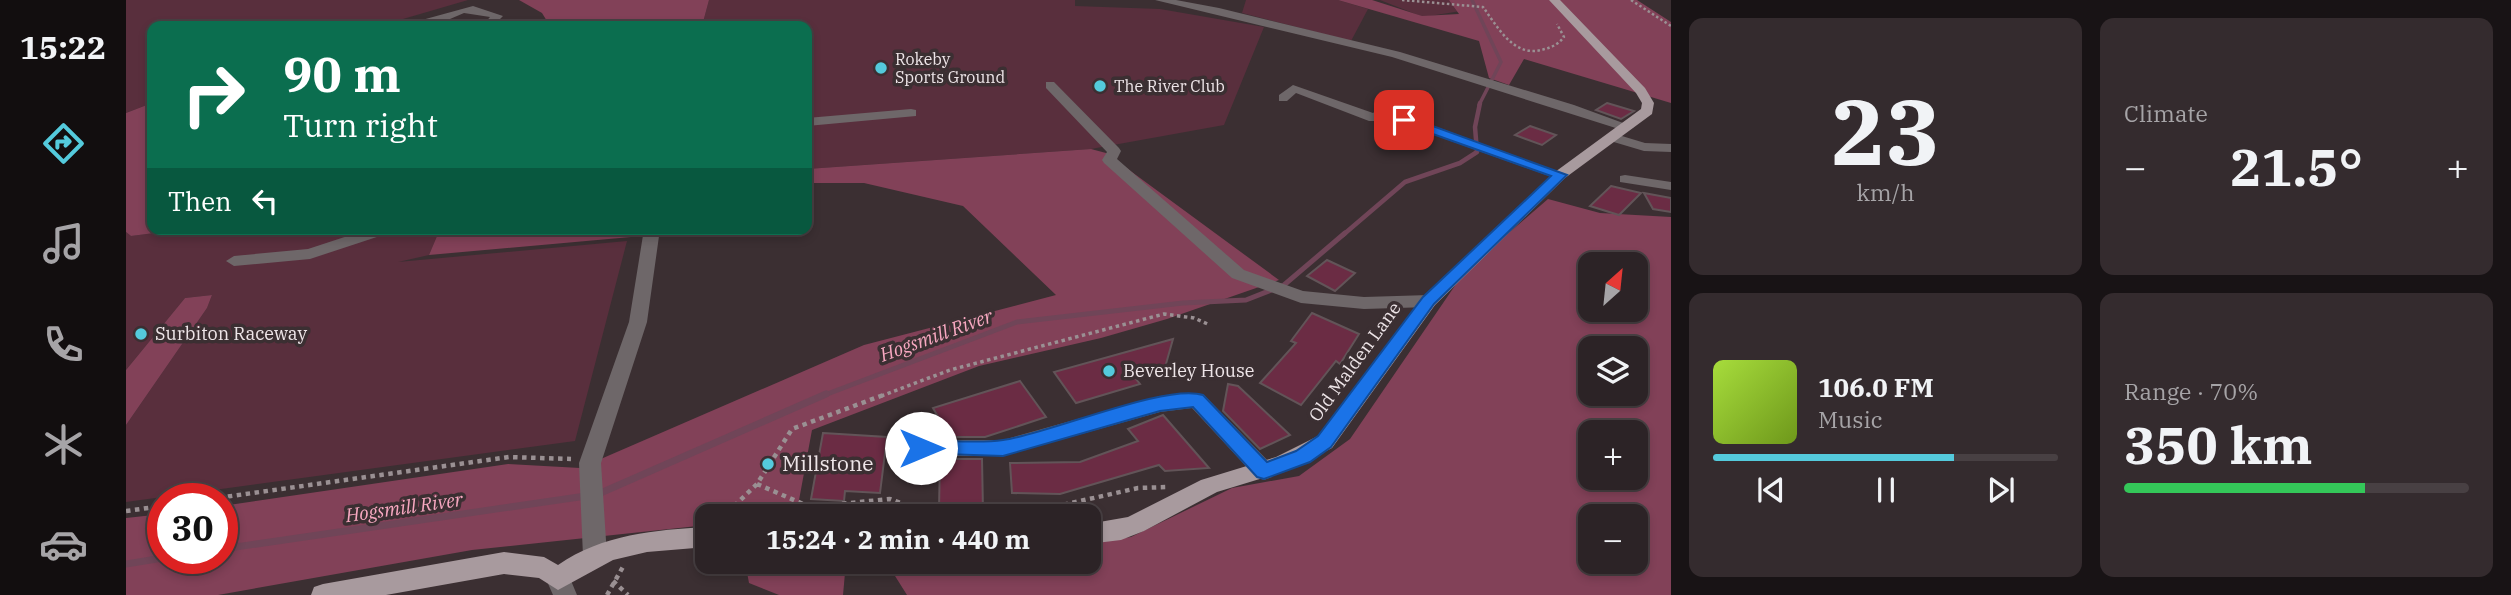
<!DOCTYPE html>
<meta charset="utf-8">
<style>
body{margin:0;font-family:"IBM Plex Serif",serif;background:#342b2e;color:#f1f3f6;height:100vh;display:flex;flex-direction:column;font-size:26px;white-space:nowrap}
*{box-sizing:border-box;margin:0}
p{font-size:23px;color:#a6a4a7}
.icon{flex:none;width:38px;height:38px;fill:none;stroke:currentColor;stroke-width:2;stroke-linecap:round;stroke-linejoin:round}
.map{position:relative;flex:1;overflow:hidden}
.panel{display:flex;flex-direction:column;gap:18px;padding:18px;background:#181315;width:840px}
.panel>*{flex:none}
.hud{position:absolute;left:21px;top:21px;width:665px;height:214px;border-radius:14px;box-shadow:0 4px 10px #0003,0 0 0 2px #484043;background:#0b6e4f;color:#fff;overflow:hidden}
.needle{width:46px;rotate:27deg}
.buttons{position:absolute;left:1452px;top:252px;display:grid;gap:14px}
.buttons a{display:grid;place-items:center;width:70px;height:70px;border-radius:14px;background:#2c2326;box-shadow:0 4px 10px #0003,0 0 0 2px #484043;font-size:35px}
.speed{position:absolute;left:21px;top:483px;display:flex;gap:14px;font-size:35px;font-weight:700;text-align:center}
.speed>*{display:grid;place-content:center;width:91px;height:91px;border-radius:50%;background:#2c2326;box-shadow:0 4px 10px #0003,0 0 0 2px #484043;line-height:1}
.speed .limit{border:10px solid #d22;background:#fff;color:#111}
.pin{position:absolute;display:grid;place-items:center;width:60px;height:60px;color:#fff;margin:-30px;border-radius:14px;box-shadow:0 4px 10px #0006}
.me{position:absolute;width:77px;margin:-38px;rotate:90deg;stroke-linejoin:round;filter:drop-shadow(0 0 5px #0008)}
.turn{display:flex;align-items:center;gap:24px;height:147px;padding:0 21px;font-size:32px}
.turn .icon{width:91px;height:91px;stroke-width:2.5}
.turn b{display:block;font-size:49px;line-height:60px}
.then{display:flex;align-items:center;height:66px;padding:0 21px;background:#0003;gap:14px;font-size:26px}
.big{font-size:52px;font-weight:800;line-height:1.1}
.panel .tile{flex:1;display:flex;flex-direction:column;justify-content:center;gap:10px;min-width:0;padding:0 24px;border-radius:14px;background:#342b2e}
.panel .dial{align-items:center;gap:0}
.dial b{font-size:91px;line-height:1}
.song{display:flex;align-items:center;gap:21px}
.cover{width:84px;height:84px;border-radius:10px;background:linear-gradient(135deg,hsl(80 70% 55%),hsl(80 70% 35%))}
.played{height:7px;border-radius:4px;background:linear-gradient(90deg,#54cadc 70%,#484043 70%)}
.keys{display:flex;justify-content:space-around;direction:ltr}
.heat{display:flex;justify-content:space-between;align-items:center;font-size:38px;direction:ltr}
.charge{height:10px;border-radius:5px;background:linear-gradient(90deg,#34c759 70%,#484043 0)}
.panel .tiles{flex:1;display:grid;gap:18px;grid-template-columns:repeat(2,1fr)}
.trip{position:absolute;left:569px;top:504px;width:406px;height:70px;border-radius:14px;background:#2c2326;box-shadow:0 4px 10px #0003,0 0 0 2px #484043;font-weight:800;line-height:70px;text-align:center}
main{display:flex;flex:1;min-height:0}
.tab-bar{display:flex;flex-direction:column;width:126px;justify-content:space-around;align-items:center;background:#120e0f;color:#a6a4a7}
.tab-bar .icon{width:49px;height:49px}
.tab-bar .selected{color:#54cadc}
.tab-bar b{font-size:32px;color:#f1f3f6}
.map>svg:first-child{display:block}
.green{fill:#592f3d}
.forest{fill:#824158;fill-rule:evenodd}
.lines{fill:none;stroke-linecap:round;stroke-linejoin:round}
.stream-far3{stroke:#704558;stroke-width:3.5}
.stream-far2{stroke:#704558;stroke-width:4.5}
.stream-far1{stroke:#704558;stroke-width:5}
.stream{stroke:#704558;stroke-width:7}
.building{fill:#6b2c44;stroke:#625458;stroke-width:2}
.path-far2{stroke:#9a9093;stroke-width:2.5;stroke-dasharray:2.5 2.5;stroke-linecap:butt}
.path-far1{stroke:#9a9093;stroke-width:3.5;stroke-dasharray:3.5 3.5;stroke-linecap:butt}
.path{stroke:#9a9093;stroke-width:4.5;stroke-dasharray:4.5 4.5;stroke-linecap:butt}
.minor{fill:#6e6769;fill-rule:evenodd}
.major{fill:#a89a9e;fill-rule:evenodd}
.route{fill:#1a73e8;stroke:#114b97;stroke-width:2}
.poi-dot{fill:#54cadc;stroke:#3b2f32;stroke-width:2.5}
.labels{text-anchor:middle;stroke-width:7;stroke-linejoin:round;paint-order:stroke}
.far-poi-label{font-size:16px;fill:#eee5e8;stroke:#3b2f32;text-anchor:start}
.poi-label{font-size:18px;fill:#eee5e8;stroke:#3b2f32;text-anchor:start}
.street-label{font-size:18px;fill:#eee5e8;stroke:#3b2f32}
.water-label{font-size:19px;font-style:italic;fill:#f8a8c1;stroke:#3b2f32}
.near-poi-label{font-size:21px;fill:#eee5e8;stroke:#3b2f32;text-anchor:start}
</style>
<main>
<nav class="tab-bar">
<b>15:22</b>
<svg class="icon selected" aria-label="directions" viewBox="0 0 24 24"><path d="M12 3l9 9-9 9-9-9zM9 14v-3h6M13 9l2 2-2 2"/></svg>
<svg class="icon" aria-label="music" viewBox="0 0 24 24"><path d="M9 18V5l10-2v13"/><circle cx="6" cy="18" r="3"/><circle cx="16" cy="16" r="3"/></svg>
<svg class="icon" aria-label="phone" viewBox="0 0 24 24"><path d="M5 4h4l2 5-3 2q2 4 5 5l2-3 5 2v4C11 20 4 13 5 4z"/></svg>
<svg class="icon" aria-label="climate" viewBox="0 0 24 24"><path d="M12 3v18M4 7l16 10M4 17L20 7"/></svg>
<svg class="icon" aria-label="car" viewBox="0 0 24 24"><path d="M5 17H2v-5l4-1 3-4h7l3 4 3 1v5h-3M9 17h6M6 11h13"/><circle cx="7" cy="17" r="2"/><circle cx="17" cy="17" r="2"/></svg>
</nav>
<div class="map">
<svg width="1545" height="595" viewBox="0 0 1545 595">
<rect width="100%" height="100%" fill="#3b2f32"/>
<!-- green -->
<path class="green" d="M0,0H342L253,26H26V103L0,113Z
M583,0H949V6L1034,9L1138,27L1098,125L965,149L681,169V26H576Z
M1120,0H1212L1242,9L1225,41L1116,13Z
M1254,0H1325L1335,11L1297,17Z
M60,229H314L303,255L272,262L501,241L449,441L0,502V425L81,308L86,295L59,298L0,370V232L5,236Z"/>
<!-- forest -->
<path class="forest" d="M393,0H583L576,26H424L416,13Z
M1212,0H1246L1296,16L1333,14L1323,0H1511L1545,22V103L1398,59L1383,85L1363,78L1353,41Z
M26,103V229H60L5,236L0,232V113Z
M965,149L980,153L1153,280L1041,319L975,338L853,366L686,430L671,511L762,503L763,516H581V525L346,550L92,595H0V518L37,514V558H96V506L382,464L454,468L738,345L930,295L837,206L738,183H681V169Z
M1422,199L1474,213L1545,217V595H781L764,568L723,562H962L963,543L1005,537L1106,488L1173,476L1224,439L1339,271ZM1465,264H1510V310H1465ZM1465,348H1510V394H1465ZM1465,432H1510V478H1465ZM1465,516H1510V562H1465Z
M314,229H511L505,237L303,255Z
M86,295L81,308L0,425V370L59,298Z
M619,562H720L717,595H653L623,583Z"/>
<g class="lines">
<!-- stream-far3 -->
<path class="stream-far3" d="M1346,0L1375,62L1353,105"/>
<!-- stream-far2 -->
<path class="stream-far2" d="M1217,235L1279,182L1334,163L1351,152L1349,127L1354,103"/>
<!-- stream-far1 -->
<path class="stream-far1" d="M696,396L891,322L1057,303L1120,300L1158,285L1219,233"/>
<!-- stream -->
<path class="stream" d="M470,495L700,394
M96,549L460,496
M0,564L37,558"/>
</g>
<!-- building -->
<path class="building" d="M1481,103L1508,111L1495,119L1470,110Z
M1404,126L1430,135L1416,145L1389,135Z
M1485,186L1515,193L1493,215L1464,206Z
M1518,193L1545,198V212L1527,209Z
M1201,260L1229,273L1209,291L1181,276Z
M1186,313L1233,334L1214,364L1210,361L1175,405L1134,383L1170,343L1165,341Z
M1047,339L1038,371L1010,379L1014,384L950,403L928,372Z
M894,381L920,417L859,437H824L807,408Z
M1102,384L1112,386L1164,435L1134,449L1097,411Z
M1037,415L1083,468L1039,471L1033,465L934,494L886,493L884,463L954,462L1012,441L1002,429Z
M697,433L761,437L754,493L719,491L718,501L685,499Z
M814,459H856L857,511L813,509Z"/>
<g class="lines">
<!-- path-far2 -->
<path class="path-far2" d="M1276,0L1357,7C1371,26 1387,57 1415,50C1424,48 1432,45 1438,37L1431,24
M1505,0L1545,26"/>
<!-- path-far1 -->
<path class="path-far1" d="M755,396L824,370L1038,314L1068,318L1084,325"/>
<!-- path -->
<path class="path" d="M631,484L684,507L764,499L794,510L892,515L1012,488L1042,487
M84,499L383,457L445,459
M0,511L37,506
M585,516L599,515L631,484L666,429L760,394
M487,581L502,595
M481,595L498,565"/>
<!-- minor -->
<path class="minor" d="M1029,0H1050L1093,8L1274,52L1448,105L1508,127L1501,131L1496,130L1266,57Z
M347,6L377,16L367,26H356L364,17L338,13L317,22L274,26Z
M920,82H928L993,148L995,151L991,159L1118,270L1177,291L1238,297L1303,295L1312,301L1303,307L1238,309L1175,303L1106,278L978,163L976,160L981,152L920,88Z
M1167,85L1247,113L1252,109H1262L1441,175L1434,179L1429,178L1258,117L1253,121H1243L1170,93L1161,101H1153V95Z
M785,109L790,110V116L681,126V118Z
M1486,133L1519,143L1545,144V152L1518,151L1481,140L1479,137Z
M1499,175L1545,182V190L1494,182V176Z
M243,229H268L266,232L184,259L108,266L100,261L108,256L182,249Z
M518,229H534L521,322L475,463L481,556L477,563L469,567L461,563L457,556L453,463L503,322Z
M1071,393L1078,395L1146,465L1149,471L1146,477L1138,480L1130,477L1066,408L1034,412L877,456H795L788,454L784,448L788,442L795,440H877L1034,396Z
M432,568L441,571L451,595H427L420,579L423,571Z"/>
<!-- major -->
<path class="major" d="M1423,0H1434L1519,88L1528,103L1526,114L1439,178L1309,305L1206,448L1163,470L1091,492L1018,531L995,540L962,544V524L1002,517L1075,480L1150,457L1192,436L1297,297L1429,172L1515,109L1516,103L1510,93Z
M581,527V547L521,552L487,560L432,590L413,578L378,574L260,595H185L188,587L197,584L378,552L418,557L432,565C477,534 529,530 581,527Z"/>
</g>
<!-- route -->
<path class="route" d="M1273,117H1282L1441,175L1308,304L1205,447L1184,462L1138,479L1131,477L1067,407L1034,411L877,456L788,453L786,448L788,442L795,440C822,440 851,444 877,440C923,434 1039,383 1077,395L1141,462L1170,451L1192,436L1297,297L1425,176L1273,122Z"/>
<!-- markers -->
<g class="poi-dot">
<circle cx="755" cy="68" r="7"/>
<circle cx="974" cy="86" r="7"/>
<circle cx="15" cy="334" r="7"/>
<circle cx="983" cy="371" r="7"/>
<circle cx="642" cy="464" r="7"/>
</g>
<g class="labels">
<!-- far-poi labels -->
<g class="far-poi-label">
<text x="769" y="65">Rokeby<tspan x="769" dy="18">Sports Ground</tspan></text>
<text x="988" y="92">The River Club</text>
</g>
<!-- poi labels -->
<g class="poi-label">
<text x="29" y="340">Surbiton Raceway</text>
<text x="997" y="377">Beverley House</text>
</g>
<!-- street labels -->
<g class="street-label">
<text transform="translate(1229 362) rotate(-54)" y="6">Old Malden Lane</text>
</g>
<!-- water labels -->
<g class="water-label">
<text transform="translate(810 335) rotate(-20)" y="7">Hogsmill River</text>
<text transform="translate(278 507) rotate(-8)" y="7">Hogsmill River</text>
</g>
<!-- near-poi labels -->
<g class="near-poi-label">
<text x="656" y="471">Millstone</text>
</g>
</g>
</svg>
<div class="buttons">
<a><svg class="needle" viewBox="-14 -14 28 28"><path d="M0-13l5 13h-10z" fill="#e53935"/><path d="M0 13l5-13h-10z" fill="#a6a4a7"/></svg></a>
<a><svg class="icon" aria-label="layers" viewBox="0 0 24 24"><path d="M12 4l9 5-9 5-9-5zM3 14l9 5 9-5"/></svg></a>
<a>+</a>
<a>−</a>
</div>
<div class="speed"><div class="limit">30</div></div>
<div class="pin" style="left:1278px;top:120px;background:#d93025"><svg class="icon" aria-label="arrive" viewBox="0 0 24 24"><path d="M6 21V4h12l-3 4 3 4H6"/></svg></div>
<svg class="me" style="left:795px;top:448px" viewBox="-20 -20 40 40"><circle r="19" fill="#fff"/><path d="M0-13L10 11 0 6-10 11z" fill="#1a73e8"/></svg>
<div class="trip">15:24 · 2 min · 440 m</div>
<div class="hud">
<div class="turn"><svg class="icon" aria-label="right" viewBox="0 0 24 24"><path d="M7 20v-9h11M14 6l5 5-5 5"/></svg><div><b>90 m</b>Turn right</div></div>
<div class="then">Then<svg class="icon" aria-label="left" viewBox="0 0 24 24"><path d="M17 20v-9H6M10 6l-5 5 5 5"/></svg></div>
</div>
</div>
<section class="panel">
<div class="tiles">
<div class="tile dial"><b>23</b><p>km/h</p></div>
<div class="tile"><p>Climate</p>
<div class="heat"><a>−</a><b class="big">21.5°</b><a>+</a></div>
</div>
<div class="tile">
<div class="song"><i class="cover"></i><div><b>106.0 FM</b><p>Music</p></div></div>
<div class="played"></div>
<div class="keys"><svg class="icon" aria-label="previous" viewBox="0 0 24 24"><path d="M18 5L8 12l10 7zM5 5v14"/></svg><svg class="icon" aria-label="pause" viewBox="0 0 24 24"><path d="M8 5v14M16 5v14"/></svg><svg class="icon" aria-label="next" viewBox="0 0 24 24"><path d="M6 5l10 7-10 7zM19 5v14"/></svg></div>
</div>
<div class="tile"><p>Range · 70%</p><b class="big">350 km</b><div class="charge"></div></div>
</div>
</section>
</main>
